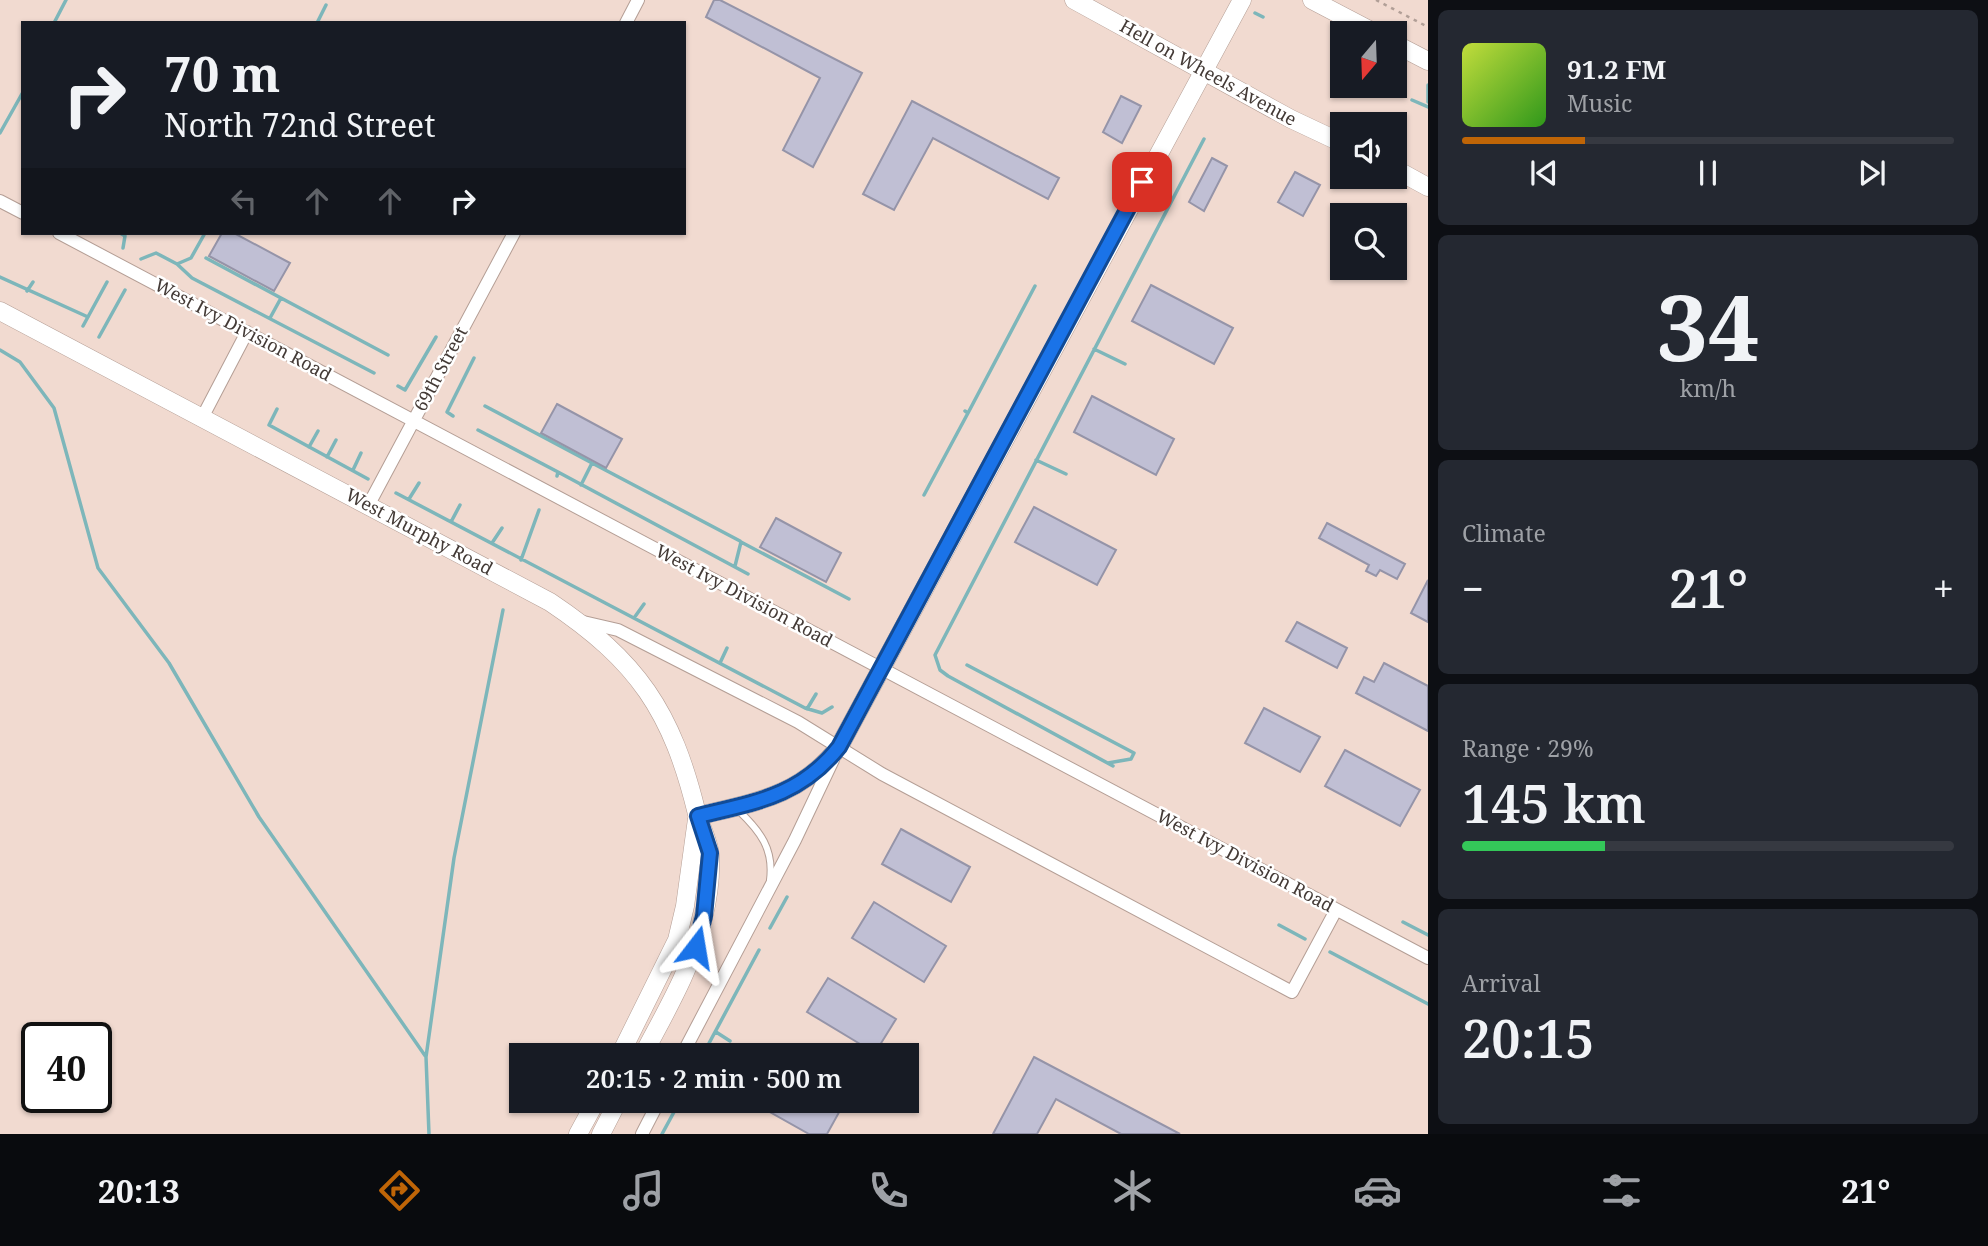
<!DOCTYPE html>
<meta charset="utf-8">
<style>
body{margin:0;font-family:"Noto Serif",serif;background:#242831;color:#f1f3f6;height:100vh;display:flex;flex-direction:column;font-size:26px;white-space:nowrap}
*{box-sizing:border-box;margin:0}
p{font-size:23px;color:#9ea1a6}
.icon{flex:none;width:38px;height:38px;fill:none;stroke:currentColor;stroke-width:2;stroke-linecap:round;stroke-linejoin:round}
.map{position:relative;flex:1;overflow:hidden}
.panel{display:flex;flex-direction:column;gap:10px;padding:10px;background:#0d0f14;width:560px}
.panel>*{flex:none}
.guide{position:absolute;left:21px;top:21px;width:665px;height:214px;border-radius:0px;box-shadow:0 2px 5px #0004;background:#171b24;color:#f1f3f6;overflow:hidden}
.needle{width:46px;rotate:199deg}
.controls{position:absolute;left:1330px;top:21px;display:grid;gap:14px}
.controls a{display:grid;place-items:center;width:77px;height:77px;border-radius:0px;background:#171b24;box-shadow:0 2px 5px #0004;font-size:35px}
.speed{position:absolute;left:21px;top:1022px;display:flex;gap:14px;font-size:35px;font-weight:700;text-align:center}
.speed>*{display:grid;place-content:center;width:91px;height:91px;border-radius:50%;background:#171b24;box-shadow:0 2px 5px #0004;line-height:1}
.speed .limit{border:4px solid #111;border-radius:10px;background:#fff;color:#111}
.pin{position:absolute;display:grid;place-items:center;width:60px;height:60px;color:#fff;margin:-30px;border-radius:14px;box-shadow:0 4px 10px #0006}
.me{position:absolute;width:77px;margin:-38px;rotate:14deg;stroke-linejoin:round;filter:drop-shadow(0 0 5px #0008)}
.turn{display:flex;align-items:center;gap:24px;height:147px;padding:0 28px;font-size:32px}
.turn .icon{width:91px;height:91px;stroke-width:2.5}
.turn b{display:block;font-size:49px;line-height:60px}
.lanes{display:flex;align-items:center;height:66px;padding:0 28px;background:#0003;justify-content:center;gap:35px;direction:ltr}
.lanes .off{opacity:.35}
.big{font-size:52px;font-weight:600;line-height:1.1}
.panel .widget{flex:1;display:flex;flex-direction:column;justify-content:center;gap:10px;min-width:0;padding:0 24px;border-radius:10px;background:#242831}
.panel .dial{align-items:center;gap:0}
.dial b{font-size:91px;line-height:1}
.song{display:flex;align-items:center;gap:21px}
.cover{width:84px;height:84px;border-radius:10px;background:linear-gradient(135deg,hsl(70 70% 55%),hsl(110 70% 35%))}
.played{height:7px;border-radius:4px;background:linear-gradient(90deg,#bf6507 25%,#363941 25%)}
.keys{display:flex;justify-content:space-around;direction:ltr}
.heat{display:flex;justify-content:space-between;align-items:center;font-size:38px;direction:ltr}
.charge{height:10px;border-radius:5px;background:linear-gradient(90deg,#34c759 29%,#363941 0)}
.trip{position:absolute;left:509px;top:1043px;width:410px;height:70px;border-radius:0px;background:#171b24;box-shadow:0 2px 5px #0004;font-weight:600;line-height:70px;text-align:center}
.tabs{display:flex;height:112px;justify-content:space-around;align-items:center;background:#090b0e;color:#9ea1a6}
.tabs .icon{width:49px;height:49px}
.tabs .active{color:#bf6507}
.tabs b{font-size:32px;color:#f1f3f6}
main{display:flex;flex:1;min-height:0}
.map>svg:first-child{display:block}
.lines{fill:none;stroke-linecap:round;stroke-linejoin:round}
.stream{stroke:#7db6ba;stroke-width:3.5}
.building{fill:#c0bfd4;stroke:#9594a8;stroke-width:2}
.lane-casing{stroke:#b49e95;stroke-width:8}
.street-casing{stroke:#b49e95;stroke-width:14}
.secondary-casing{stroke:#b49e95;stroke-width:19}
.path{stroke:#b19f97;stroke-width:2.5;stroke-dasharray:3.5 5;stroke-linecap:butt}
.lane{stroke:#fff;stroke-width:6}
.street{stroke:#fff;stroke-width:12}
.secondary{stroke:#fff;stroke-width:18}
.route-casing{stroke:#114b97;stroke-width:18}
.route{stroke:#1a73e8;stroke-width:12}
.labels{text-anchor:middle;stroke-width:5;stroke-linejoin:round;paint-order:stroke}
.street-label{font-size:18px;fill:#433a36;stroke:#fff}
</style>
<main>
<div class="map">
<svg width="1428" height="1134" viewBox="0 0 1428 1134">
<rect width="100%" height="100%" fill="#f1dad0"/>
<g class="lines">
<!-- stream -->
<path class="stream" d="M1255,13L1263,17
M54,23L66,0
M317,23L326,5
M1428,85V102
M1412,100L1428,107
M0,133L23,92
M120,233L125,236L123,248
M206,258L281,298
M141,259L156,253L177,264L191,258L205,233
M177,264L192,278L374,373
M0,277L88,317
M27,291L33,282
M270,318L281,298L388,355
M83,326L107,282
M99,337L125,290
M1094,349L1125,364
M0,350L20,362L54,408L98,568L169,663L259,817L426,1057L429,1134
M398,386L405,390L436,337
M485,406L592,463
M277,409L269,425L368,479
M968,413L1035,286
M453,416L447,412L474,358
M478,430L558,472L557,476
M309,447L318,431
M327,457L336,440
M1036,460L1066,474
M353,470L361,453
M558,472L748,574
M581,485L592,463L666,502
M396,493L805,708L822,713L832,707
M924,495L968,413L965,411
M409,499L419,483
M668,503L740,541
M451,522L460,505
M492,543L502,528
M521,560L539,510
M735,566L741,542L849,599
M634,618L644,604
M720,663L727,648
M967,665L1134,753L1131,759L1108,763
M807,709L816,694
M1113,766L948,676L940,670L935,655L1204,139
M1403,922L1428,935
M1279,925L1305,939
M770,928L787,897
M1330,952L1428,1004
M716,1032L730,1041
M707,1047L759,950
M426,1057L454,858L503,610
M662,1134L680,1101"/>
</g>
<!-- building -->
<path class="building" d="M714,0H720L862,73L813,167L783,150L820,78L706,17Z
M1121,96L1141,106L1122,143L1103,132Z
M912,101L1059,178L1048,199L933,138L894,210L863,194Z
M1212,158L1227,166L1204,211L1189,202Z
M1295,172L1320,185L1303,216L1278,202Z
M222,233H234L290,263L274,291L209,256Z
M1151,285L1233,328L1214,364L1132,321Z
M1092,396L1174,439L1156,475L1074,432Z
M557,404L622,439L606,468L541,433Z
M1034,507L1116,550L1097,585L1015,542Z
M776,518L841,553L826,582L760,547Z
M1327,523L1405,564L1397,579L1380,570L1376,576L1366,571L1369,565L1319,538Z
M1428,580V622L1411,613Z
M1297,622L1347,648L1337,668L1286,641Z
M1384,663L1428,686V731L1356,693L1364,677L1374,682Z
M1264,708L1320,737L1300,772L1245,743Z
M1345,750L1420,790L1400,826L1325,786Z
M901,829L970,867L951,902L882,864Z
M874,902L946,946L924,982L852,938Z
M828,978L896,1019L875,1053L807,1012Z
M1034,1057L1180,1134H1121L1056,1099L1037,1134H993Z
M750,1101H831L842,1107L827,1134H809Z"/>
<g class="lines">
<!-- lane casing -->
<g class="lane-casing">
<path id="lane" d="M739,811C760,831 774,849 770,880"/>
</g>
<!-- street casing -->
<g class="street-casing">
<path id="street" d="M626,23L638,0
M0,201L23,213
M59,233L1428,958
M202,418L247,332
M368,506L514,233
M579,621L618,630L798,722L882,774L1292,992L1336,910
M682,1055L795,840L833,760
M642,1134L659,1101"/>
</g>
<!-- secondary casing -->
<g class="secondary-casing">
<path id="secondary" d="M1074,0L1291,119L1342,143
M1312,0L1375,33
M1395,44L1428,61
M1395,169L1428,187
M0,311L550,602C638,661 672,711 697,814C701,827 709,842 710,855C711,875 708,899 703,919C692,968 666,1011 643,1055
M698,816C756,802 800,796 839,747L1242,0
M620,1055L677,940L685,906L697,819
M578,1134L596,1101
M601,1134L618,1101"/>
</g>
<!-- path -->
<path class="path" d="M1376,0L1428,27"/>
<!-- lane -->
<use href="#lane" class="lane"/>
<!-- street -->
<use href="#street" class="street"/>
<!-- secondary -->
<use href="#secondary" class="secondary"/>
</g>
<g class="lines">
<!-- route casing -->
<g class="route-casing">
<path id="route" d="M696,947L704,916L710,853L698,816C756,802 800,796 839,747L1142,182"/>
</g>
<!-- route -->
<use href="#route" class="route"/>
</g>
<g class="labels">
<!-- street labels -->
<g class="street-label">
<text transform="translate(1208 73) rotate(29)" y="6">Hell on Wheels Avenue</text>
<text transform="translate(243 330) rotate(28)" y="6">West Ivy Division Road</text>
<text transform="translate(441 369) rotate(-62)" y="6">69th Street</text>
<text transform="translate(419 532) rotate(28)" y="6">West Murphy Road</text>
<text transform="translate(744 596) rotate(28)" y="6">West Ivy Division Road</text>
<text transform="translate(1245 861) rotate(28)" y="6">West Ivy Division Road</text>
</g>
</g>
</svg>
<div class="controls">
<a><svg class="needle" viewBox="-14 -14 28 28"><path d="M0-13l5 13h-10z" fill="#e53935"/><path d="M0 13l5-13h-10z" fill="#9ea1a6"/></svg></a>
<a><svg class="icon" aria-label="sound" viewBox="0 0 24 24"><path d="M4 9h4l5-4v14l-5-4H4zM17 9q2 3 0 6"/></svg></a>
<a><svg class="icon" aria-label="search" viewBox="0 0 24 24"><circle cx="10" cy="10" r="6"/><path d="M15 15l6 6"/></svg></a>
</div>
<div class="speed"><div class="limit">40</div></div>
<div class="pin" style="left:1142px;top:182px;background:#d93025"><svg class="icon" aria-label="arrive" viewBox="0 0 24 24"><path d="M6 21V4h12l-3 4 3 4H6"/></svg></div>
<svg class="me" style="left:696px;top:947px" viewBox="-20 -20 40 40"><path d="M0-17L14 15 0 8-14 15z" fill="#1a73e8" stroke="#fff" stroke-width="4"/></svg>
<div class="trip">20:15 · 2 min · 500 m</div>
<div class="guide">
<div class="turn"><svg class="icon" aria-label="right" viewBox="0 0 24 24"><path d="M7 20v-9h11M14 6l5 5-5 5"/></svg><div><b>70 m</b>North 72nd Street</div></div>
<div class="lanes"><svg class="icon off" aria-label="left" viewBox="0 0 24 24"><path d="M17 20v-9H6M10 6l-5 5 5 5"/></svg><svg class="icon off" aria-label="ahead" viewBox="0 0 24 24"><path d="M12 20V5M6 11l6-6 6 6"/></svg><svg class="icon off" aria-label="ahead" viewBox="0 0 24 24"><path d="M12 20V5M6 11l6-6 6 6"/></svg><svg class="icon" aria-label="right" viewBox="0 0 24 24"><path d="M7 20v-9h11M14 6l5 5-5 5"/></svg></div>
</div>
</div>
<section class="panel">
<div class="widget">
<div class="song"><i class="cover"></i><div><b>91.2 FM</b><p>Music</p></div></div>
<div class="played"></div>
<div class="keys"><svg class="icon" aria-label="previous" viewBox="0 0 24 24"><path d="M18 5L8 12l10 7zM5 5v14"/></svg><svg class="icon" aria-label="pause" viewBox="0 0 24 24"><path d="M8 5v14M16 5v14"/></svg><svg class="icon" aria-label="next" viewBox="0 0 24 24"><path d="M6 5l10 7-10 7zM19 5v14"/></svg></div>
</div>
<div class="widget dial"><b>34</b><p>km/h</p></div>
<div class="widget"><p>Climate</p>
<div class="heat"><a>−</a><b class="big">21°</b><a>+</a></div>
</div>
<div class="widget"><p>Range · 29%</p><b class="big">145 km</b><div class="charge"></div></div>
<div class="widget"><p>Arrival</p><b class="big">20:15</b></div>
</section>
</main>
<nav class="tabs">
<b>20:13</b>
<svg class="icon active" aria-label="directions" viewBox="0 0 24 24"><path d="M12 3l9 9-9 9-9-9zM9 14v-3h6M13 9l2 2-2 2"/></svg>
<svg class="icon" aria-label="music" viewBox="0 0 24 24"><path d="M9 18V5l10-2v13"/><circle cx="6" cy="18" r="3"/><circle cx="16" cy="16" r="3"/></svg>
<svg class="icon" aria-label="phone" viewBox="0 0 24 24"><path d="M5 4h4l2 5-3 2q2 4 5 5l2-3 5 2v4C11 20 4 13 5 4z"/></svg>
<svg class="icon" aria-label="climate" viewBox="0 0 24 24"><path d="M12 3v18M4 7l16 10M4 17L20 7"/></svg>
<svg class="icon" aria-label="car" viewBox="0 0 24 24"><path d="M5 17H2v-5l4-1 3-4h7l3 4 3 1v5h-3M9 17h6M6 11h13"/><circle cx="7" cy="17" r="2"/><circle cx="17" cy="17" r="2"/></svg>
<svg class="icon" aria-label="filters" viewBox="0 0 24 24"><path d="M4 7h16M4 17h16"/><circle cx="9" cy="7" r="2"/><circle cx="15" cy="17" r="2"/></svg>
<b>21°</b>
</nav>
